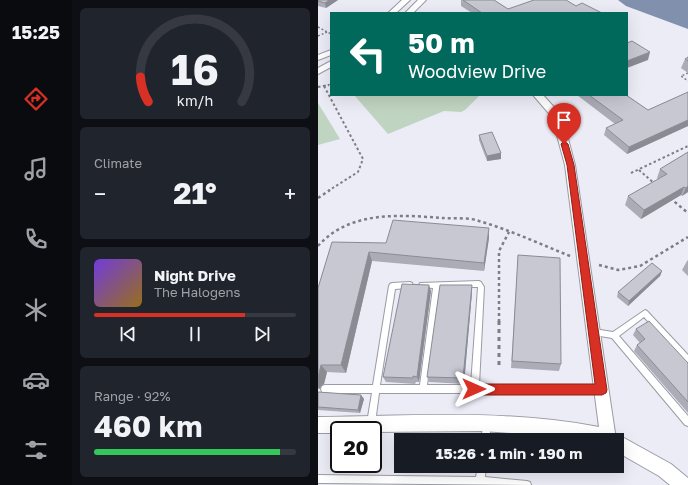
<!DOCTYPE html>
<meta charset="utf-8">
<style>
body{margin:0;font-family:"Golos Text",sans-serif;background:#20242c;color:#f1f3f6;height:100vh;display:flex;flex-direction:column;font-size:15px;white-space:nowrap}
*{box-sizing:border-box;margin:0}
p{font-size:13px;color:#9ea1a6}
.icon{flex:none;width:22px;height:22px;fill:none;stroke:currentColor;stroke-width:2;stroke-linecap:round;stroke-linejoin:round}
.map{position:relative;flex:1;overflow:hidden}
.details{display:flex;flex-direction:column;gap:8px;padding:8px;background:#0d0f14;width:246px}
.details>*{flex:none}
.guide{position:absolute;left:12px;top:12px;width:298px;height:84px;border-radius:0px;box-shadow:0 4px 16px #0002;background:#00695c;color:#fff;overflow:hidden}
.speed{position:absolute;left:12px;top:421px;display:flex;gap:8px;font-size:20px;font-weight:700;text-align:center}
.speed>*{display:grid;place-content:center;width:52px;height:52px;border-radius:50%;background:#171b24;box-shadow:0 4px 16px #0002;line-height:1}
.speed .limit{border:2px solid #111;border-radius:6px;background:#fff;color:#111}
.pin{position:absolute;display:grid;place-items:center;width:34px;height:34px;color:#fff;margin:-41px -17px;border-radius:50% 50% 50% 0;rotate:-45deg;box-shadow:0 0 4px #0007}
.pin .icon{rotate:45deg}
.me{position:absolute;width:44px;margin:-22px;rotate:90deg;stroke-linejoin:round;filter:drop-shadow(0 0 3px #0008)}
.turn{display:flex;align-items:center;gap:14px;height:84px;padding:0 12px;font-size:18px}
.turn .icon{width:52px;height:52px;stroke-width:2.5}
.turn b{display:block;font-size:28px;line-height:34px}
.big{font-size:30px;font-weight:700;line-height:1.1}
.details .tile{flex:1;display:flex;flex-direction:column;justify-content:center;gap:6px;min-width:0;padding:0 14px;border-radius:6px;background:#20242c}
.details .dial{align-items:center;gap:0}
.dial svg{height:104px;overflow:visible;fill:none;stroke:#363941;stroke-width:7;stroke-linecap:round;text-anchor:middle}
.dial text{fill:#f1f3f6;stroke:none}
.song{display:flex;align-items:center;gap:12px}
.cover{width:48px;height:48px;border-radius:6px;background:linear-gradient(135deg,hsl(260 70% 55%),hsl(40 70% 35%))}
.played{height:4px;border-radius:2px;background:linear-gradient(90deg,#d93025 75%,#363941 75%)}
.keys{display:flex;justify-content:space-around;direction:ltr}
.heat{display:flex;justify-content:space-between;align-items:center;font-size:22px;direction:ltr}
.charge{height:6px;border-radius:3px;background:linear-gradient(90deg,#34c759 92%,#363941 0)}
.trip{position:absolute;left:76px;top:433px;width:230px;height:40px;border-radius:0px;background:#171b24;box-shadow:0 4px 16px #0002;font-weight:700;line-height:40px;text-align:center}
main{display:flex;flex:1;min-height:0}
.dock{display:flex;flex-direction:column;width:72px;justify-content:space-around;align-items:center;background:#090b0e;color:#9ea1a6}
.dock .icon{width:28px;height:28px}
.dock .active{color:#d93025}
.dock b{font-size:18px;color:#f1f3f6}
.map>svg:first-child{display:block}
.green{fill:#c0d5c1}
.water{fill:#8190ad}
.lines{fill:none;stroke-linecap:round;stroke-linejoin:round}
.service-casing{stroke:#9a9ba4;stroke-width:2}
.minor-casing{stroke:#9a9ba4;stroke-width:2}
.path-far3{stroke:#7d7e85;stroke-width:1.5;stroke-dasharray:2 2;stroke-linecap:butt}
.path-far2{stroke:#7d7e85;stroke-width:2;stroke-dasharray:2.5 2.5;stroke-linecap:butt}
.path-far1{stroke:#7d7e85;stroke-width:2.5;stroke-dasharray:3 3;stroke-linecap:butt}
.path{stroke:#7d7e85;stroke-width:3;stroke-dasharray:4 4;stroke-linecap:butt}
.service{fill:#fff;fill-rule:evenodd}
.minor{fill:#fff;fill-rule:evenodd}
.wall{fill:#abacb5}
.shaded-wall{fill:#8b8c93}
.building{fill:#c7c8d2;stroke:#8b8c93}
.route{fill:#d93025;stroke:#8d1f18}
</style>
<main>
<nav class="dock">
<b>15:25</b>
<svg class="icon active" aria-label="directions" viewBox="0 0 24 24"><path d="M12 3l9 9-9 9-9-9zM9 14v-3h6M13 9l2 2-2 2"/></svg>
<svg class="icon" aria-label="music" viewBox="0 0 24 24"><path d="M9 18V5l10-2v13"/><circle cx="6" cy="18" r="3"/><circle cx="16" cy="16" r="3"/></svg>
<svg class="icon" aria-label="phone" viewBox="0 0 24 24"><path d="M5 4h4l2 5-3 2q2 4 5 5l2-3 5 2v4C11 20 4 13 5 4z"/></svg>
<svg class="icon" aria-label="climate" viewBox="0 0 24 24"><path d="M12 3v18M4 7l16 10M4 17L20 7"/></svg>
<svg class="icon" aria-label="car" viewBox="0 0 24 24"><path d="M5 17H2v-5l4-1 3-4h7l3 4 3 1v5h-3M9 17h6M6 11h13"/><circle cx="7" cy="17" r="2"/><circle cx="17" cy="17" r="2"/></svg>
<svg class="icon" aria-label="filters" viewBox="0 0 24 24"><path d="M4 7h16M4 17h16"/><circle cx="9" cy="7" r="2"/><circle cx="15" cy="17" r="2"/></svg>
</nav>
<section class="details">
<div class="tile dial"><svg viewBox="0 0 100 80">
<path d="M14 69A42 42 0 1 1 86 69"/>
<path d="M14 69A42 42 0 0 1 8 50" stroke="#d93025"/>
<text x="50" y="56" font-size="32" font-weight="700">16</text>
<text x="50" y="72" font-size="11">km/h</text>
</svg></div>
<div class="tile"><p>Climate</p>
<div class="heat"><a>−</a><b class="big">21°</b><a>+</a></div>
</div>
<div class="tile">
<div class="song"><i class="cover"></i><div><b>Night Drive</b><p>The Halogens</p></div></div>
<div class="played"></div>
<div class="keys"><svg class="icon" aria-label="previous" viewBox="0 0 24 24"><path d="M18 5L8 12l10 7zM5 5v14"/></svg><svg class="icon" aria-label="pause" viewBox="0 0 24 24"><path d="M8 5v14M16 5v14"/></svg><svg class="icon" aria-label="next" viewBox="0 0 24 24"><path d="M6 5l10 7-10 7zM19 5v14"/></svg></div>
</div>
<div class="tile"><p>Range · 92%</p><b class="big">460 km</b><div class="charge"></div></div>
</section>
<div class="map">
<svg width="370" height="485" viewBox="0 0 370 485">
<rect width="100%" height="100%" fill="#ebecf6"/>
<!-- green -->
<path class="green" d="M36,95H162L147,110L143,112L126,111L70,134Z
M0,103L22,139L0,145Z"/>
<!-- water -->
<path class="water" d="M300,0H370V29L308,6Z"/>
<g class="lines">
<!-- service casing -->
<g class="service-casing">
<path id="service" d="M161,281L163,282L166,287L161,385H284L287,386L288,389L287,392L284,393H61L57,423L56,426L53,427L50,426L49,423L54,393H7L4,392L3,389L4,386L7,385H55L71,286L72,284L74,283L92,282L94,283L95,285L94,287L92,288L77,289L62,385H102L115,288L102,287L101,285L102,283ZM122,287H160L153,385H109Z
M327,310L329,311L370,355V363L367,362L326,317L301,336L370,416V426L367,425L294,338L276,335L274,334L273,332L274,330L276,329L295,332Z
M169,420L172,421L173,424L171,440H163L166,421Z
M160,466H168L167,477L209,481L212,482L213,485L0,483V475L158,477Z"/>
</g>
<!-- minor casing -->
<g class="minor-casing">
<path id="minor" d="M84,0H92L78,13H70Z
M100,0H108L95,13H87Z
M13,50V55L0,60V55Z
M13,61V67L0,74V68Z
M215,95H225L244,116L257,165L297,433L353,464L370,478V485H352L341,476L299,452V440H265L249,437L165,431L55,432V430H21V433H0V417C93,416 189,409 281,427L247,165L234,117Z"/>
</g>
<!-- path-far3 -->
<path class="path-far3" d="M0,27L13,34
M0,36L9,32
M370,73L363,76L370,81
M6,86L13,84"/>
<!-- path-far2 -->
<path class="path-far2" d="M6,86L45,159L40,172L10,191
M0,87L11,85
M321,170L337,184
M313,173L370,146"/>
<!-- path-far1 -->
<path class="path-far1" d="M0,198L12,190
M352,198L370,213
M0,246C32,210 82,215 125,218C137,219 151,217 161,221C192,230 222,244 252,256
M281,265L300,270L322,266L370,237
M181,322V251L191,232"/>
<!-- path -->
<path class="path" d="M181,321V365"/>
<!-- service -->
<use href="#service" class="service"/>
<!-- minor -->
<use href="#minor" class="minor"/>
</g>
<!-- wall -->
<path class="wall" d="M0,0H20L8,8L0,6Z
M143,0H176L190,9L258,6L284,13H154L143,6Z
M370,57V73L363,68L367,59Z
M370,92V126L309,154L286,135L288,128L297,124L259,95H308L330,110Z
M161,135L183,153V159L169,161L161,140Z
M370,152V192L364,196L363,195L323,219L307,205L310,196L340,179L339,178L342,169Z
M171,238L166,271L54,261L28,373L9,372L6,384L3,386L2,389H0V288L14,242L68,243Z
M200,255L243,364L241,371L193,368Z
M370,260V276L364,270L369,261Z
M344,271L342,276L310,306L299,297L300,292Z
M154,285V292L146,384L111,382L109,377Z
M113,291L101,382H98L97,384L68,382L65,377Z
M318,329L370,363V413L316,351L319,345L322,343L315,335Z
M0,392L43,395L46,399L42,413L0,410Z"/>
<!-- shaded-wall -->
<path class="shaded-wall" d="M11,0H20L8,8L7,3Z
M332,52L330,60L309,68V61Z
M370,120V126L309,154L311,147Z
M183,153V159L169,161V156Z
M370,186V192L364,196L368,188Z
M366,187L363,195L323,219L326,210Z
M171,228V238L166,271V263Z
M51,252L54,261L28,373L23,365Z
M344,271L342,276L310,306L311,301Z
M111,285L113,291L101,382L99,377Z
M154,285V292L146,384L145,378Z
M3,365L9,372L6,384L3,386L2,389L0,387V377Z
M43,395L46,399L42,413L40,410Z"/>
<!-- building -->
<path class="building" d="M0,0H11L7,3L0,1Z
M145,0H176L190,9L216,0H248L258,6L264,3L284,13H164Z
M314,41L332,52L309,61V43Z
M370,57V61L367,59Z
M370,92V120L311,147L288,128L305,120L271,95H308L330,110Z
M174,132L183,153L169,156L161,135Z
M370,152V186L368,188L366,187L326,210L310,196L349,174L342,169Z
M75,220L171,228L166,263L51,252L23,365H3L0,377V288L14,242L68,243Z
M200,255L242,258L243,364L194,361Z
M334,263L344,271L311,301L300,292Z
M84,284L111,285L99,377L95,376V378L65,377Z
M122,285H154L145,378L109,377Z
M331,321L370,363V402L319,345L327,339L318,329Z
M0,392L43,395L40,410L0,407Z"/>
<!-- route -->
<path class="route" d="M246,141L250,144L256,165L289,390L288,393L284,395H156L152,393L151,389L152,385L156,384H277L249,165L243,144Z"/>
</svg>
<div class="speed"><div class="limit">20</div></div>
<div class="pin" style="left:246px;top:144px;background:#d93025"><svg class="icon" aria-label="arrive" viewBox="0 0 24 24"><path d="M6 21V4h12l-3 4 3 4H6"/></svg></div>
<svg class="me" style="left:156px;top:389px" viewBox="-20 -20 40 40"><path d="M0-17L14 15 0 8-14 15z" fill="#d93025" stroke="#fff" stroke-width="4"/></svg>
<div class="trip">15:26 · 1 min · 190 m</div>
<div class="guide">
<div class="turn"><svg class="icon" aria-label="left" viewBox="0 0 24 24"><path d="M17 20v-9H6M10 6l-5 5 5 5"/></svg><div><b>50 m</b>Woodview Drive</div></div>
</div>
</div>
</main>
